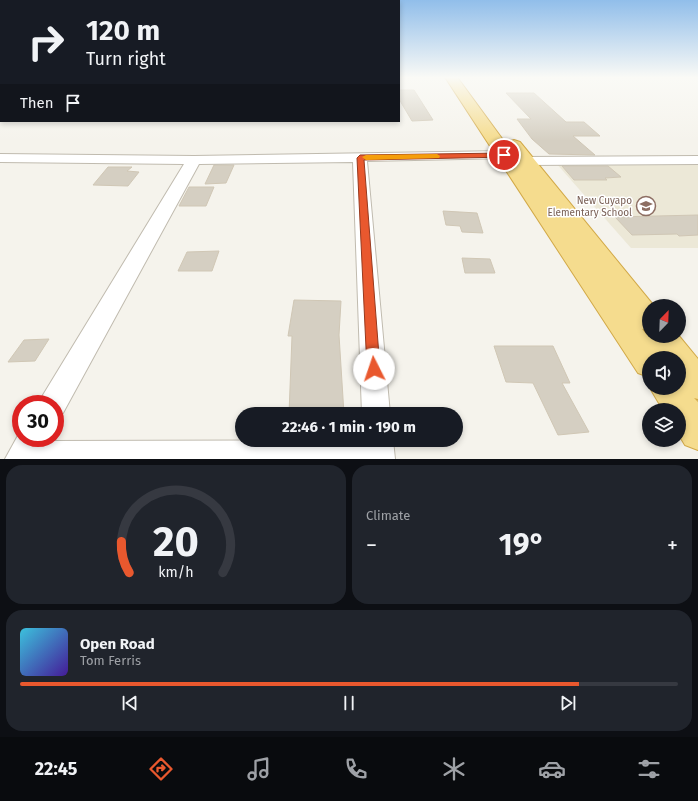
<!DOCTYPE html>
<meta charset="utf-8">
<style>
body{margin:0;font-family:"Fira Sans",sans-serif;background:#20242c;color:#f1f3f6;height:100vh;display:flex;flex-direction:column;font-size:15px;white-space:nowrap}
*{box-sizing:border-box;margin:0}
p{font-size:13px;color:#9ea1a6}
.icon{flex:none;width:22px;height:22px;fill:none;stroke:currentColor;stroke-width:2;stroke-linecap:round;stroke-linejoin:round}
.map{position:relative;height:459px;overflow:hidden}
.panel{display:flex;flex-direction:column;gap:6px;padding:6px;background:#0d0f14;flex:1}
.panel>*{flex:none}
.hud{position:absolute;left:0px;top:0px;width:400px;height:122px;box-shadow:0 2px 6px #0003;background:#171b24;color:#f1f3f6;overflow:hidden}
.needle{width:26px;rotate:23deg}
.controls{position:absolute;left:642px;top:299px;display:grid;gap:8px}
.controls a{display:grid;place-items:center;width:44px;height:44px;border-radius:50%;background:#171b24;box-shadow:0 2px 6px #0003;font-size:20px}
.speed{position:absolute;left:12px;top:395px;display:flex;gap:8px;font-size:20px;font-weight:700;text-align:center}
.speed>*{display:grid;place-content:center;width:52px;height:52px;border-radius:50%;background:#171b24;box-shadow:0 2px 6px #0003;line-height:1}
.speed .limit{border:6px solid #d22;background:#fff;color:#111}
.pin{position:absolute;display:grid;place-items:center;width:34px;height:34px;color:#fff;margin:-17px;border:2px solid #fff;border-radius:50%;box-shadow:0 1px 4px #0007}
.me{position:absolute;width:44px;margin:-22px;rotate:356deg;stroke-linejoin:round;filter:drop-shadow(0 0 3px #0008)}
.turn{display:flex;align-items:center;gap:14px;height:84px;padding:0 20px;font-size:18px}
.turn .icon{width:52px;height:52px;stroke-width:2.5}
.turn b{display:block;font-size:28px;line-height:34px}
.then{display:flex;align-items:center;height:38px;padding:0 20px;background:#0003;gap:8px;font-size:15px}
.big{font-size:30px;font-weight:700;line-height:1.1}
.panel .tile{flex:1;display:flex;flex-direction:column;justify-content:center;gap:6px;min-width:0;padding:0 14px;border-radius:16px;background:#20242c}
.panel .dial{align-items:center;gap:0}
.dial svg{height:104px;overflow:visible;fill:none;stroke:#363941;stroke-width:7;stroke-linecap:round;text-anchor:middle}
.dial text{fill:#f1f3f6;stroke:none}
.song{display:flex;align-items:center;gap:12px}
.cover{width:48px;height:48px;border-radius:6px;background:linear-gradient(135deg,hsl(190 70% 55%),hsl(260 70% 35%))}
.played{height:4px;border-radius:2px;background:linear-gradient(90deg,#e9582e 85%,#363941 85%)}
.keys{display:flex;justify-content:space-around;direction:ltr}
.heat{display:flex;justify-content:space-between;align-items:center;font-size:22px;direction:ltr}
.panel .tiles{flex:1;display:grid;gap:6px;grid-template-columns:1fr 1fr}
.tile:last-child{grid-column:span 2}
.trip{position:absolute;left:235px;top:407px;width:228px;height:40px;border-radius:20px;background:#171b24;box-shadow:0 2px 6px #0003;font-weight:700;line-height:40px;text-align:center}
.menu{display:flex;height:64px;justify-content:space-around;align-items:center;background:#090b0e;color:#9ea1a6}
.menu .icon{width:28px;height:28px}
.menu .selected{color:#e9582e}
.menu b{font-size:18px;color:#f1f3f6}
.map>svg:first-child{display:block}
.education{fill:#ece8d7}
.building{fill:#d5cfc2;stroke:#d0c7b5}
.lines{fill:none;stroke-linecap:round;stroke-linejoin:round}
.minor-casing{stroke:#c0bbaf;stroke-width:2}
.trunk-casing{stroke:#d2a948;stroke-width:2}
.minor{fill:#fff;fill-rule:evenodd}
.trunk{fill:#f5dc8e;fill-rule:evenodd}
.route{fill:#e9582e;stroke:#97391e}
.slow{fill:#f59e0b}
.labels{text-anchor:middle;stroke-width:3;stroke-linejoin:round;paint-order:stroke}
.education-label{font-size:10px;fill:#785e54;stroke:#fff;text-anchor:end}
</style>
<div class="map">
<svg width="698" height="459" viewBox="0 0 698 459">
<rect width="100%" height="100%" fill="#f5f3ec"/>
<!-- education -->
<path class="education" d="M698,162V248H631L556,163Z"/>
<!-- building -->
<path class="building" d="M399,90H414L433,120L412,121L399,99Z
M506,93H534L566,122H584L600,136H573L595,155L549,154L532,139L517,119H531Z
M214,165H234L226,183L205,184Z
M562,166H608L621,177L605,178L607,180H574Z
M108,167H132L127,171L139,172L128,186L93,185Z
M189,187H214L206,206H179Z
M443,211L477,213L483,233L462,232L460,226L446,225Z
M698,215V235L679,236L677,234L632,235L615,217Z
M219,251L212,271H178L187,252Z
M462,258L490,259L495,273H465Z
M294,300L341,301L339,335L344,414H289L292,336H288Z
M49,339L35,361L8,362L24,340Z
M494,346H553L570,383H562L589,432L558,435L533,383L506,382Z"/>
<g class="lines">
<!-- minor casing -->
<g class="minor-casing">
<path id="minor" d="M505,151L510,152L512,155L510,158L367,161L390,414H362L353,162L199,164L63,413L55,417V404H39L43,395L184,164L0,162V154L194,156Z
M698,156V164L526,165L521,164L519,161L521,158L526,157Z
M21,430V438H48L47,441L393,440L395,459H5Z"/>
</g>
<!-- trunk casing -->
<g class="trunk-casing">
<path id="trunk" d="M445,77H457L506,144L508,142L514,140L520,142L654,306H649V336H679L698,359V399L694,398L698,402V450L685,445L679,435V410H663L650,388H679V358H649V377L638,373ZM642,329L649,331L647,335Z"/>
</g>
<!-- minor -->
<use href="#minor" class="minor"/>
<!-- trunk -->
<use href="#trunk" class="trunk"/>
</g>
<!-- sky -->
<linearGradient id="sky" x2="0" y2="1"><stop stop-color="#91beea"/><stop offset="0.55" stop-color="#fafaf6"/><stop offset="1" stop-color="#fafaf6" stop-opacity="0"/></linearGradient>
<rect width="698" height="141" fill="url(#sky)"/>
<!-- route -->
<path class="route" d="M504,153L508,155L507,157L364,160L380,369L378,373L374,375L369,373L367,369L357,158L360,155Z"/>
<!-- slow -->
<path class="slow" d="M437,154L440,156L439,158L366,160L362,157L366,155Z"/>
<!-- icons -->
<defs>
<g id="school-ring" transform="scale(1)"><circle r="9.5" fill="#fff" stroke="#8d6e63" stroke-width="1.5"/><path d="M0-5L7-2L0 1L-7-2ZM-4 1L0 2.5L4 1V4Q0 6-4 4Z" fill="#8d6e63"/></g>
</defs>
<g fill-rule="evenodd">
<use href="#school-ring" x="646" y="206"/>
</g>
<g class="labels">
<!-- education labels -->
<g class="education-label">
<text x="632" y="204">New Cuyapo<tspan x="632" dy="12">Elementary School</tspan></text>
</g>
</g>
</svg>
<div class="controls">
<a><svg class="needle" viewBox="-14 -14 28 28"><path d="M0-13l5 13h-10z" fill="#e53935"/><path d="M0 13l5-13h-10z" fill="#9ea1a6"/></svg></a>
<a><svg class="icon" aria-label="sound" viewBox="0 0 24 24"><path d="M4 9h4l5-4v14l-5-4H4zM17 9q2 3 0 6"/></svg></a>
<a><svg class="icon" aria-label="layers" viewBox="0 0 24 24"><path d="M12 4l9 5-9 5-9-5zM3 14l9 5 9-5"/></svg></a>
</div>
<div class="speed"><div class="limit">30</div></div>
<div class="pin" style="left:504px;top:155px;background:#d93025"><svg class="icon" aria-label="arrive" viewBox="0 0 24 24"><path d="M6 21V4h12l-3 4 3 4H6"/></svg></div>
<svg class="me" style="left:374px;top:369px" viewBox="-20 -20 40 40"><circle r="19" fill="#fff"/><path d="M0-13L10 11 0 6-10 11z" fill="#e9582e"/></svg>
<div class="trip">22:46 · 1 min · 190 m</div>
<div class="hud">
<div class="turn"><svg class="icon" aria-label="right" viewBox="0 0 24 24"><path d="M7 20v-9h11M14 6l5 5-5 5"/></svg><div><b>120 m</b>Turn right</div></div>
<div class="then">Then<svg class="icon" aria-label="arrive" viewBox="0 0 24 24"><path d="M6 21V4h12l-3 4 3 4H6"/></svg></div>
</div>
</div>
<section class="panel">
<div class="tiles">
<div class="tile dial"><svg viewBox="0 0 100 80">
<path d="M14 69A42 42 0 1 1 86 69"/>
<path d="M14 69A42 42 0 0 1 8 45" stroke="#e9582e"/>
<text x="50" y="56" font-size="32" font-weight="700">20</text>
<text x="50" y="72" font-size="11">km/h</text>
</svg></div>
<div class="tile"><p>Climate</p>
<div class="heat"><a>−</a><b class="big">19°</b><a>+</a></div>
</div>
<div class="tile">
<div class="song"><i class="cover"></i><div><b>Open Road</b><p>Tom Ferris</p></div></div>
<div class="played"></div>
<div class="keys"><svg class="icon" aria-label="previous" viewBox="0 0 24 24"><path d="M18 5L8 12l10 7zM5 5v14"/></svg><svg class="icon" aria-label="pause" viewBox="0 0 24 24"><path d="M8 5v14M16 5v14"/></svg><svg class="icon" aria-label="next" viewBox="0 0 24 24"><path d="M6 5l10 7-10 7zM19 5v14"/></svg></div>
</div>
</div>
</section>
<nav class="menu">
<b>22:45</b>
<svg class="icon selected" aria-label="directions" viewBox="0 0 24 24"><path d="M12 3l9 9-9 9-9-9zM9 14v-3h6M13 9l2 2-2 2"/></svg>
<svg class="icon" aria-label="music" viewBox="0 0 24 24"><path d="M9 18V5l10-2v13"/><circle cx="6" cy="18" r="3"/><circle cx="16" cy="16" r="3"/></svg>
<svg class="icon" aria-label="phone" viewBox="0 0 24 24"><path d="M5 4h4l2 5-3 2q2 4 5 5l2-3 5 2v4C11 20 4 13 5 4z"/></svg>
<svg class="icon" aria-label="climate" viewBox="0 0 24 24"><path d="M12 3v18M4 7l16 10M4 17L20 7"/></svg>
<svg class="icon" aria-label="car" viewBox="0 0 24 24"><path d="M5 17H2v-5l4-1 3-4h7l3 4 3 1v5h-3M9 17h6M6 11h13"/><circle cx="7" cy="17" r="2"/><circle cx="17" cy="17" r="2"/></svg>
<svg class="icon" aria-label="filters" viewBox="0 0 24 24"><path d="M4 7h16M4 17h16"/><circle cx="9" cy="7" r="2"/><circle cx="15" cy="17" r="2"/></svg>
</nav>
